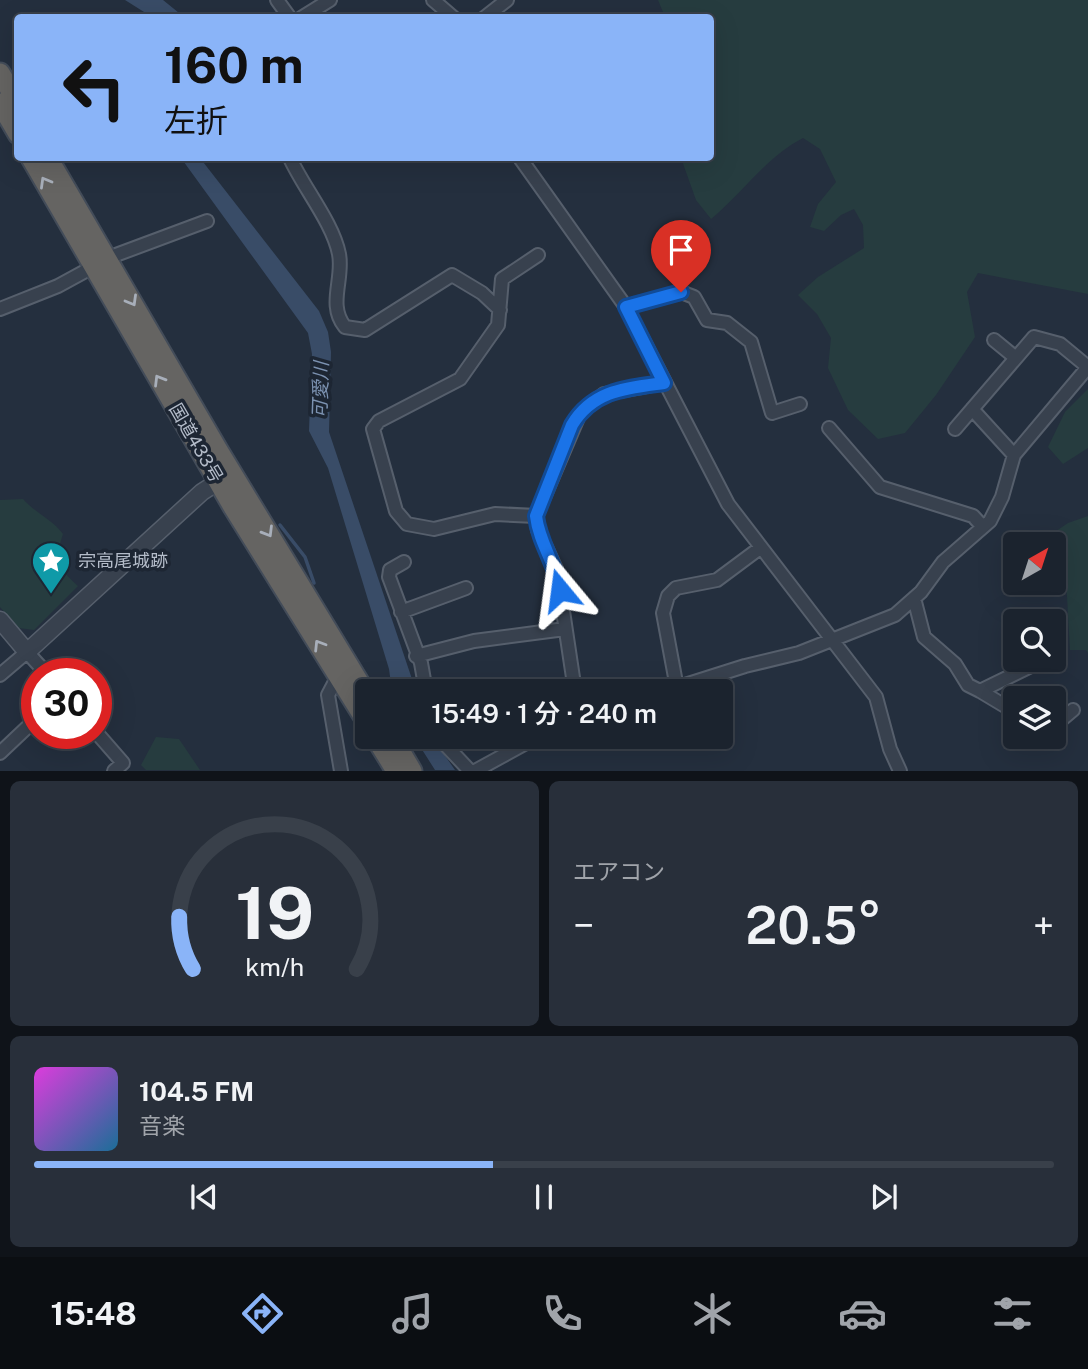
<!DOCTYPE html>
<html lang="ja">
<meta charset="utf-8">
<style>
body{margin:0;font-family:"Public Sans","Noto Sans JP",sans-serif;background:#282f3a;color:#f1f3f6;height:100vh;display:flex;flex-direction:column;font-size:26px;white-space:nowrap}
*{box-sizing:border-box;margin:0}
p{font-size:23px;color:#a0a4aa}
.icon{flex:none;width:38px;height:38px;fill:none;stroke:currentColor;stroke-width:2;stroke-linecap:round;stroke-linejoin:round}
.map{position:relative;height:771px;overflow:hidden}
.drawer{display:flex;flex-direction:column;gap:10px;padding:10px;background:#0f1319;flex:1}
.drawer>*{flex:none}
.hud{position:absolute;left:14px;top:14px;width:700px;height:147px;border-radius:7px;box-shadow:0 7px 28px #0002,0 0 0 2px #39404a;background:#8ab4f8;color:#111;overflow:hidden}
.needle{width:46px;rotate:39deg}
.controls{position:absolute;left:1003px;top:532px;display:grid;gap:14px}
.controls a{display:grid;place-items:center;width:63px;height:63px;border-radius:7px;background:#1b232e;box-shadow:0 7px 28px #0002,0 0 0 2px #39404a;font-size:35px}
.speed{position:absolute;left:21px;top:658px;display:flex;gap:14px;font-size:35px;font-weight:700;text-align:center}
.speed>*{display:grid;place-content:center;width:91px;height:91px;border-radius:50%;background:#1b232e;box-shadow:0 7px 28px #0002,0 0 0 2px #39404a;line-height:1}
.speed .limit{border:10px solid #d22;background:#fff;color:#111}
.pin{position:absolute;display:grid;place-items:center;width:60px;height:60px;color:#fff;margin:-72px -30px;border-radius:50% 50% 50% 0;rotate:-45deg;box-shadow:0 0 7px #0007}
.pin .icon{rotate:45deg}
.me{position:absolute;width:77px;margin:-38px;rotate:344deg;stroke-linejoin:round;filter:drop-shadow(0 0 5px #0008)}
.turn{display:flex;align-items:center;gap:24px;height:147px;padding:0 35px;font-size:32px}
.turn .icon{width:91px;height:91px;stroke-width:2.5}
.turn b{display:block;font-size:49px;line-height:60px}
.big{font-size:52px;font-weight:600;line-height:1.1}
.drawer .tile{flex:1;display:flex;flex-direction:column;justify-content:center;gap:10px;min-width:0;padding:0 24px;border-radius:10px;background:#282f3a}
.drawer .dial{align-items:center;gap:0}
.dial svg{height:182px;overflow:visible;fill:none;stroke:#39404a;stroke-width:7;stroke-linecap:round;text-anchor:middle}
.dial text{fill:#f1f3f6;stroke:none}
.song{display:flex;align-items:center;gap:21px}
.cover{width:84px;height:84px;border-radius:10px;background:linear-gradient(135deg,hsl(300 70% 55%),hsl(200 70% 35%))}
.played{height:7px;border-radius:4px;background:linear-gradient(90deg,#8ab4f8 45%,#39404a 45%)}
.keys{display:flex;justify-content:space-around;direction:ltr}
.heat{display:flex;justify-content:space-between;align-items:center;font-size:38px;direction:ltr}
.drawer .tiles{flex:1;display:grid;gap:10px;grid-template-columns:1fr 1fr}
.tile:last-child{grid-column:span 2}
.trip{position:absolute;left:355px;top:679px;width:378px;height:70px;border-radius:7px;background:#1b232e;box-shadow:0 7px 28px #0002,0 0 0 2px #39404a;font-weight:600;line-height:70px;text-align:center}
.tab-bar{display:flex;height:112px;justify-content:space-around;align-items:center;background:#0b0e12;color:#a0a4aa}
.tab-bar .icon{width:49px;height:49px}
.tab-bar .on{color:#8ab4f8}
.tab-bar b{font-size:32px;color:#f1f3f6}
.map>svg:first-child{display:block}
.green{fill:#263c3f}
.water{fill:#394c67}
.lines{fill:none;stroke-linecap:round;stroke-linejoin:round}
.stream{stroke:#394c67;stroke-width:3.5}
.minor-casing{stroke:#565f6c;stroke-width:16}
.tertiary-casing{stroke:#565f6c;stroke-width:19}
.trunk-casing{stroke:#434c59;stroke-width:23}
.minor{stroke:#38414e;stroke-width:12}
.tertiary{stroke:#38414e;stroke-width:16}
.trunk{stroke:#656462;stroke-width:19}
.oneway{stroke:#a8afba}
.route-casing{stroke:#114b97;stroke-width:18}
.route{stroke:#1a73e8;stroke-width:12}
.labels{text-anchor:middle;stroke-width:7;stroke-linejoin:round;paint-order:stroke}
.street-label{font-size:18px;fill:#b4bcc9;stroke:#1d2633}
.poi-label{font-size:18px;fill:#b4bcc9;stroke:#1d2633;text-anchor:start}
.water-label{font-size:19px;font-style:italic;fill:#7c92b1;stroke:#1d2633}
</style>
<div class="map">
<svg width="1088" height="771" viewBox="0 0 1088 771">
<rect width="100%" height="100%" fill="#242f3e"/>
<!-- green -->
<path class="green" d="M658,0H1088V294L978,273L967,292L975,337L936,395L905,433L878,439L848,410L828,368L831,338L817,314L798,295L818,277L864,248L863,225L854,209L841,215L824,231L810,227L818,204L836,182L820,149L803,138C766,157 743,193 711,219L696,200L681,158H710V18L665,17Z
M1088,389V448L1063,464L1048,447L1065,412Z
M23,499C35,513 52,519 63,534C54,561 58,568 78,586L34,630L19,628L0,607V500Z
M1088,516V653L1086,650H1070L1066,579L1054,562V544H1047L1046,538L1068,523Z
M156,737L179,739L200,770H146L141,765Z"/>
<!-- water -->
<path class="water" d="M125,0H163L184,17H152Z
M181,158H200L319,311L328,332L331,352L329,432L416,691H392L389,669L328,468L309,431L312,354L308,333Z
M414,737H432L455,770H435Z"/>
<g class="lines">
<!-- stream -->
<path class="stream" d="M280,525L305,557L314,583"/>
<!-- minor casing -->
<g class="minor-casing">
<path id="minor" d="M277,0L290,18
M433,0L454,18
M301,18L330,0
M484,18L507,0
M290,158C303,187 333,223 339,254C344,279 327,305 345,327L365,330L452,275L482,293L500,310
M520,158L626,307L728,504L876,697L890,749L900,771
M626,307L681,292L694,297L707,320L727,323L751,342L772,413L800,404
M0,309L58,286L113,256L207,221
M994,340L1016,358
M972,409L1014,455
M829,428L880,487L973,516L983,527
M536,516L495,514L434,529L407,524L396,511L373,429L379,421L460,379L498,325L502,279L538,255
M404,562L390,570L389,577L421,663L426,691
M914,598L924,637L955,664L968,685L980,691L1039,662
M401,612L466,588
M416,656L474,641L565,629
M0,675L27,652L47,674
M338,676L328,695L341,771
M677,688L663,613L668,596L676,588L717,580L760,548
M575,691L557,571L538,530L536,516L580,413L604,394L664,383
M666,691L745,666L799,653L895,615L921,592L943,562L990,521L1002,497L1014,455L1088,367L1060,344L1034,337L955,429
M980,691L1015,712
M1054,726L1073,710
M96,732L123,763L114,771
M438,737L470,771
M0,753L37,718
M475,771L537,737"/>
</g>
<!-- tertiary casing -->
<g class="tertiary-casing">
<path id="tertiary" d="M0,620L27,652L202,492L227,476"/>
</g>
<!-- trunk casing -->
<g class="trunk-casing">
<path id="trunk" d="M0,73L18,103
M0,103L18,134
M31,158L233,507L368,724
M48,158L218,450L368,697
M375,737L396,771
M392,737L412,771"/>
</g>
<!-- minor -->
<use href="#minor" class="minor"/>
<!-- tertiary -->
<use href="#tertiary" class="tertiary"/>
<!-- trunk -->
<use href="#trunk" class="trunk"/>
</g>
<!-- one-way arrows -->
<defs><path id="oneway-chevron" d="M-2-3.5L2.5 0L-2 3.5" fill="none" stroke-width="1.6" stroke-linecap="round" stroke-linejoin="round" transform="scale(1.75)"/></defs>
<g class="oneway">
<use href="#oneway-chevron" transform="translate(45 182) rotate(-120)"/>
<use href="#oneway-chevron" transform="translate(132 301) rotate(60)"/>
<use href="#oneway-chevron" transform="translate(159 380) rotate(-121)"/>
<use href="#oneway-chevron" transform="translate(268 532) rotate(59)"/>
<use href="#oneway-chevron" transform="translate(319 645) rotate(-122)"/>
</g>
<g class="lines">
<!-- route casing -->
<g class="route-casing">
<path id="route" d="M560,590C556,564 539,543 536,516L572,425C593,390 627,388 664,383L626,307L681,292"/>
</g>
<!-- route -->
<use href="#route" class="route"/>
</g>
<!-- icons -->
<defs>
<g id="sight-pin" transform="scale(2.0125)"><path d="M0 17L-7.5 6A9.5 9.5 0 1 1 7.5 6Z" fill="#0f9aa8" stroke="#1d2633"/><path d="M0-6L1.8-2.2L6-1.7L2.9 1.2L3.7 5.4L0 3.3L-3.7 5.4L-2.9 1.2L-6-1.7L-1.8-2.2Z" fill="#fff"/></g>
</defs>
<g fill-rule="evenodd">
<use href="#sight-pin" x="51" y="561"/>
</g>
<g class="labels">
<!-- street labels -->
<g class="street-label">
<text transform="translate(196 443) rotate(60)" y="6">国道433号</text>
</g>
<!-- poi labels -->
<g class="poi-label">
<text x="78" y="567">宗高尾城跡</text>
</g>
<!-- water labels -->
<g class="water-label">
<text transform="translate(320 390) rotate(-88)" y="7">可愛川</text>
</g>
</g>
</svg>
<div class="controls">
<a><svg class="needle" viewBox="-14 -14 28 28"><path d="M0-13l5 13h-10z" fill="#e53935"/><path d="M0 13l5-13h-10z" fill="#a0a4aa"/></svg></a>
<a><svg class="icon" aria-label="search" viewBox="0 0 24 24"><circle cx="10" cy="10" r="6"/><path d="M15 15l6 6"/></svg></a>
<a><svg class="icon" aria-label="layers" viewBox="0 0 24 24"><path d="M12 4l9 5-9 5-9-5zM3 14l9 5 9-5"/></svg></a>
</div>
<div class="speed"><div class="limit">30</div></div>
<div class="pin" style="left:681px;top:292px;background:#d93025"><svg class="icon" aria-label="arrive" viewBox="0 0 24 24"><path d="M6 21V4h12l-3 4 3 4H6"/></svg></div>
<svg class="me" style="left:560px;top:590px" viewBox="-20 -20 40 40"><path d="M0-17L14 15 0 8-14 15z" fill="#1a73e8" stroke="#fff" stroke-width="4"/></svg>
<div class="trip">15:49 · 1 分 · 240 m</div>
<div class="hud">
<div class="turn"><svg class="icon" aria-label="left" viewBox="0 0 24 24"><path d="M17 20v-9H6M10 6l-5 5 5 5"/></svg><div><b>160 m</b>左折</div></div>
</div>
</div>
<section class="drawer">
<div class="tiles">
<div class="tile dial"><svg viewBox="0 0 100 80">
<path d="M14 69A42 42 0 1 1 86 69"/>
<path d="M14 69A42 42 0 0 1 8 46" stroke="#8ab4f8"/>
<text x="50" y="56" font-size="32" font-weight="700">19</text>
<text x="50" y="72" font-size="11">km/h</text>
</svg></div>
<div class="tile"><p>エアコン</p>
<div class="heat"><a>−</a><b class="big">20.5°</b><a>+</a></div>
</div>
<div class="tile">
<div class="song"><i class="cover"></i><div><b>104.5 FM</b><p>音楽</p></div></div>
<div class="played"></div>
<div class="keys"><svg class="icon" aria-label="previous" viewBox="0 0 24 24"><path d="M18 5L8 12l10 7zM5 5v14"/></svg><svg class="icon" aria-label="pause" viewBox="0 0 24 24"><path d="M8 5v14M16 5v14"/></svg><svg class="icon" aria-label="next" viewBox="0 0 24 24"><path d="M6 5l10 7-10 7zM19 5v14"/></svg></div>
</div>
</div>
</section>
<nav class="tab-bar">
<b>15:48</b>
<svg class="icon on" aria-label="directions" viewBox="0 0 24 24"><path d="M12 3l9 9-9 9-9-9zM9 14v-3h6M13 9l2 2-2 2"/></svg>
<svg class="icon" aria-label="music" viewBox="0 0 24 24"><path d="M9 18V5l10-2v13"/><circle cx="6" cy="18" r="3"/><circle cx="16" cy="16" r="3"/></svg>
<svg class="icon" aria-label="phone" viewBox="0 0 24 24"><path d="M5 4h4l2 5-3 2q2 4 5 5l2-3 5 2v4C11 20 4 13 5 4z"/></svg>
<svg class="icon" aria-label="climate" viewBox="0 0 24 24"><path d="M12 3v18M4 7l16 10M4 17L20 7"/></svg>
<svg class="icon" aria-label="car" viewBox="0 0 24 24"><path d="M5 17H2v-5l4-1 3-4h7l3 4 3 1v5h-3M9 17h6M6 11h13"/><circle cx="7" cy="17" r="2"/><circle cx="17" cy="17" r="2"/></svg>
<svg class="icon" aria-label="filters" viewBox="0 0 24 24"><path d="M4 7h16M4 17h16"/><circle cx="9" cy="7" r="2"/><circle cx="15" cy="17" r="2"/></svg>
</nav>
